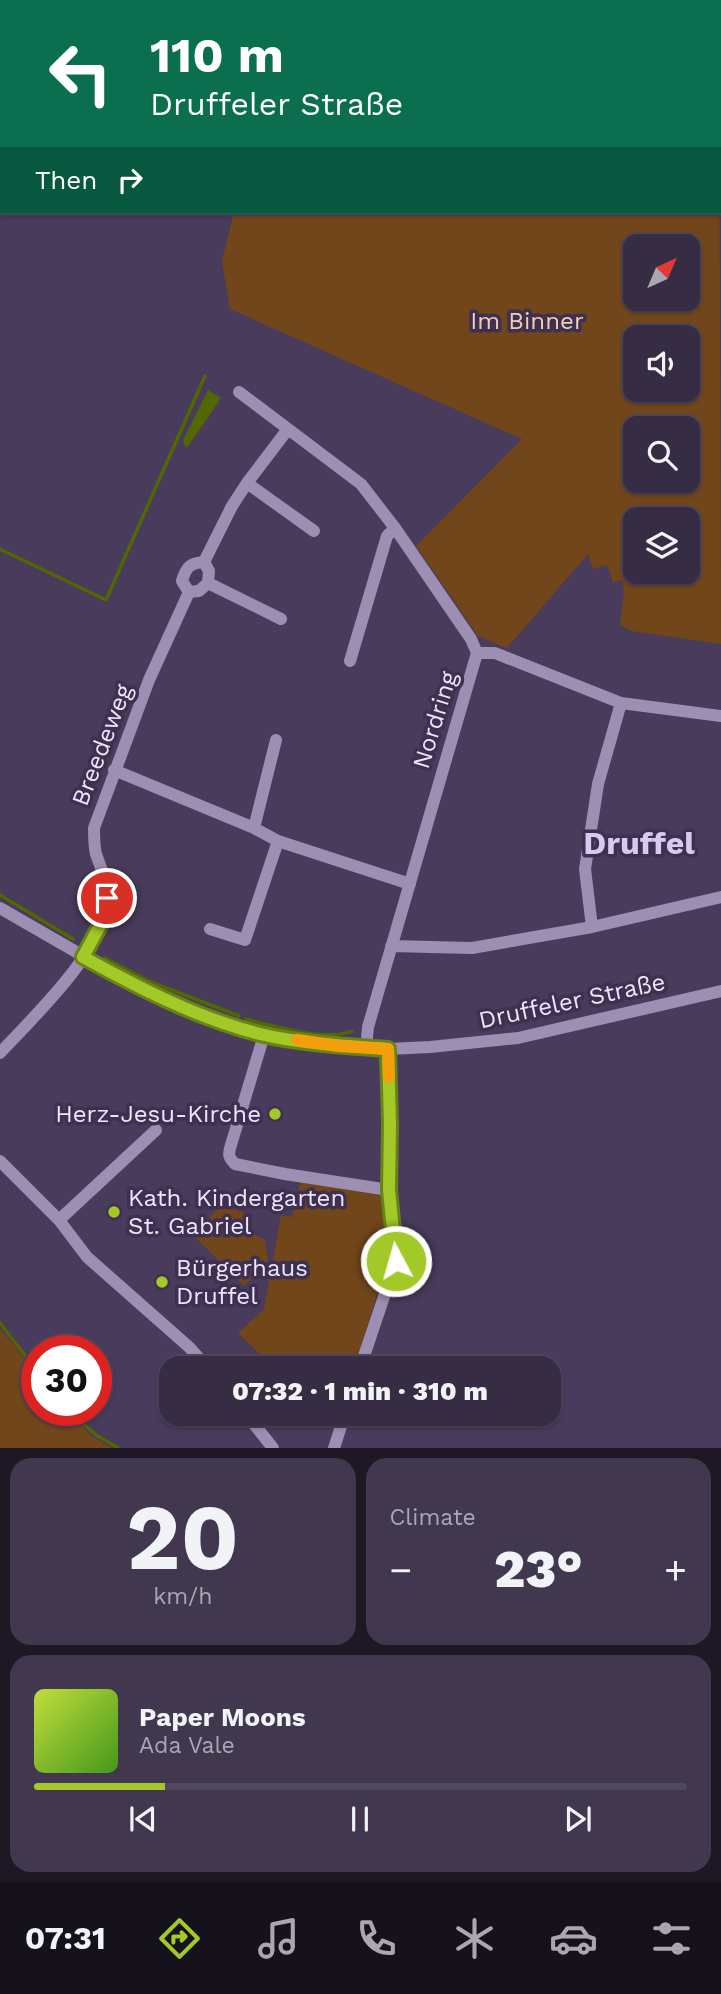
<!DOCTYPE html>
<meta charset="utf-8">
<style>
body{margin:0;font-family:"Work Sans",sans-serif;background:#41384f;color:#f1f3f6;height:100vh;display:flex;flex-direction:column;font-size:26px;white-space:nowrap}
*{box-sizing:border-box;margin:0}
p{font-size:23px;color:#aaa7b2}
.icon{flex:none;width:38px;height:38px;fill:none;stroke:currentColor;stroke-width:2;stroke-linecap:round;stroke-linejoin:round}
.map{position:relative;height:1448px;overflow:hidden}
.details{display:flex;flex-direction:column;gap:10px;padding:10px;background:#1e1825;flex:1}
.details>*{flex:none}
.top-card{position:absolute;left:0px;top:0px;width:721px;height:214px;box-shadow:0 2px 5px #0004,0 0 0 2px #50485d;background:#0b6e4f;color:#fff;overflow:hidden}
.needle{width:46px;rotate:44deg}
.buttons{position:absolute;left:623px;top:234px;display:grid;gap:14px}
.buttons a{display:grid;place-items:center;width:77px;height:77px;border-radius:14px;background:#362c44;box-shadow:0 2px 5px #0004,0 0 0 2px #50485d;font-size:35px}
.speed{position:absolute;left:21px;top:1335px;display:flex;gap:14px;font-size:35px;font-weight:700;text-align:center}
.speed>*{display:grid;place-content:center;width:91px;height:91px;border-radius:50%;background:#362c44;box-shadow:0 2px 5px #0004,0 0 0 2px #50485d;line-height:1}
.speed .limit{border:10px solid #d22;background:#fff;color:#111}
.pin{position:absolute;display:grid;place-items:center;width:60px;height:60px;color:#fff;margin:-30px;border:4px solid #fff;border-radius:50%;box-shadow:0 2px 7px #0007}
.me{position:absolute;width:77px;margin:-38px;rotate:354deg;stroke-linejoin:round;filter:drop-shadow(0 0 5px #0008)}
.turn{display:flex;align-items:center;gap:24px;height:147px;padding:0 35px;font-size:32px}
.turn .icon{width:91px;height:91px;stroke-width:2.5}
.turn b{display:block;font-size:49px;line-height:60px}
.then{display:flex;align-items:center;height:66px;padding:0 35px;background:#0003;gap:14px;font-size:26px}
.big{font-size:52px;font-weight:800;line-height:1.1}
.details .card{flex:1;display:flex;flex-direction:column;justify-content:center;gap:10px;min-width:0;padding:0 24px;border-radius:21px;background:#41384f}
.details .dial{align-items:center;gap:0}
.dial b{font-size:91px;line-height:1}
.song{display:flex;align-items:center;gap:21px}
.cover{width:84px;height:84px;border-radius:10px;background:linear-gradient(135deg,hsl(70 70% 55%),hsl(100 70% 35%))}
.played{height:7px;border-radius:4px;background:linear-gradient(90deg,#a2c927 20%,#50485d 20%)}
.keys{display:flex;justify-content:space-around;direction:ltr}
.heat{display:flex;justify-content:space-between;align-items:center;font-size:38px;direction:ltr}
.details .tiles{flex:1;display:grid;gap:10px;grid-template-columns:1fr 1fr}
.card:last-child{grid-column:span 2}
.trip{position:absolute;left:159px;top:1356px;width:402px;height:70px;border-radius:21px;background:#362c44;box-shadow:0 2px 5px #0004,0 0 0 2px #50485d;font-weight:800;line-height:70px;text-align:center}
.menu{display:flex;height:112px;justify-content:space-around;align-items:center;background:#16121b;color:#aaa7b2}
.menu .icon{width:49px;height:49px}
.menu .active{color:#a2c927}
.menu b{font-size:32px;color:#f1f3f6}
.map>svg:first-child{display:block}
.green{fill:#71461a;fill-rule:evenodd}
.water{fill:#516700}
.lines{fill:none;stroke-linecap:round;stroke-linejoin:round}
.stream{stroke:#516700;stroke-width:3.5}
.minor{stroke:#9d8eb3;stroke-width:12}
.route-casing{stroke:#698319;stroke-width:18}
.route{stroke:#a2c927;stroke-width:12}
.slow{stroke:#f59e0b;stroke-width:12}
.poi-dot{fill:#a2c927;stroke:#3e3050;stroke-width:2.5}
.labels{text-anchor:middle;stroke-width:7;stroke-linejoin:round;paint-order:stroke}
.park-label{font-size:24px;fill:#f4cfaf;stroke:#3e3050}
.street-label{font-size:24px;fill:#ede5fa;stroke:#3e3050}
.poi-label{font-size:24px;fill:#ede5fa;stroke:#3e3050;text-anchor:start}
.district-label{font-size:32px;font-weight:bold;fill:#d9c9f1;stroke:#3e3050}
</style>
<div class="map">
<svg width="721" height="1448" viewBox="0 0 721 1448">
<rect width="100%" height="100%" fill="#483b5b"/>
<!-- green -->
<path class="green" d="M258,0H417L254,2Z
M719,30L721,644L631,631L620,625L624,591L622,580L613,582L607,565L593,569L588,554L507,648L478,636L416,546L522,439L230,309L222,261L234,212H719ZM635,247H688V299H635ZM635,338H688V390H635ZM635,429H688V481H635ZM635,520H688V572H635Z
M300,1182L376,1192L382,1199L385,1267L355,1368H274L238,1333L264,1309L281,1215L292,1217Z
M222,1204L247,1214L240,1226L265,1240L268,1261L244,1286L193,1235Z
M0,1329L14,1345L37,1377V1410L60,1411L72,1417L93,1437L112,1448H0Z"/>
<!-- water -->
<path class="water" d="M208,390L220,397L219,401L189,445L185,447L183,440Z"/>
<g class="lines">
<!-- stream -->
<path class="stream" d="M0,549L106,600L205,376
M0,895L73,939
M105,958L151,982L239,1016
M246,1019C273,1026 326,1042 352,1031
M0,1323L37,1371
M68,1410L96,1435L118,1448"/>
<!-- minor -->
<path class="minor" d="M239,392L361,484L395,528L471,639L477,653
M247,483L314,531
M204,562L232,506L247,483L288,429
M208,583L281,619
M189,592L182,581C186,567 190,563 204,562
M189,592L199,591L208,583L209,571L204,562
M477,653H495L621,703L721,716
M350,661L387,536L395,528
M114,770L254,828L278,841L410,884
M254,828L276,740
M0,908L151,995L241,1029L264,1035L339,1046L389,1049L430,1047L518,1038L721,991
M592,927L585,869L598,784L621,703
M210,929L245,940L278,841
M391,946L472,948L592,927L721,897
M264,1035L231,1145C228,1154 228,1157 235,1164L285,1174L389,1190
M366,1048L368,1027L477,653
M0,1053C34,1016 108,948 107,896C107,880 101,869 96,854C94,846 94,836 94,828L149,680L189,592
M0,1161L59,1220L87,1257L189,1347L208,1368
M59,1220L156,1130
M360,1368L396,1261L389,1190L390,1125L389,1049
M246,1414L273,1448
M334,1448L345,1414"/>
</g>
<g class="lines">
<!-- route casing -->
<g class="route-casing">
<path id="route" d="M107,898L103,920L83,957C139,988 197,1018 260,1034C302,1044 346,1046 388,1049L390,1125L389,1190L396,1261"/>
</g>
<!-- route -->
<use href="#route" class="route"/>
<!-- slow -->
<path class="slow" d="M297,1040L339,1046L388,1049L389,1077"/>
</g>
<!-- markers -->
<g class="poi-dot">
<circle cx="275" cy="1114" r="7"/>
<circle cx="114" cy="1212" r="7"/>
<circle cx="162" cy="1282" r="7"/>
</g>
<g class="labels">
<!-- park labels -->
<g class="park-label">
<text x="527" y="329">Im Binner</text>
</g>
<!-- street labels -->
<g class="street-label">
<text transform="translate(435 720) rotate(-73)" y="8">Nordring</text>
<text transform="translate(102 745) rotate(-69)" y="8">Breedeweg</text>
<text transform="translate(572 1001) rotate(-12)" y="8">Druffeler Straße</text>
</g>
<!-- poi labels -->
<g class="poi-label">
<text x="261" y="1122" text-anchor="end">Herz-Jesu-Kirche</text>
<text x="128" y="1206">Kath. Kindergarten<tspan x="128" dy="28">St. Gabriel</tspan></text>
<text x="176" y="1276">Bürgerhaus<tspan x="176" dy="28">Druffel</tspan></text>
</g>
<!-- district labels -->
<g class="district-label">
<text x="639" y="854">Druffel</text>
</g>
</g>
</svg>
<div class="buttons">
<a><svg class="needle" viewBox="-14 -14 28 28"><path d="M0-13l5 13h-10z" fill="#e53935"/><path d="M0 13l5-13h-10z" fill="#aaa7b2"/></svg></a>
<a><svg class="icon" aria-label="sound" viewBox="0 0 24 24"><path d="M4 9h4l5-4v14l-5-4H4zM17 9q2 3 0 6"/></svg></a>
<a><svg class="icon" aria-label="search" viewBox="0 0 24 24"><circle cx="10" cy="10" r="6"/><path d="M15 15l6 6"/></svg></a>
<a><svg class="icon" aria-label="layers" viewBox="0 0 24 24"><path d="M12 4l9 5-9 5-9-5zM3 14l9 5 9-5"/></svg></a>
</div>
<div class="speed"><div class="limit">30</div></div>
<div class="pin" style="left:107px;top:898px;background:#d93025"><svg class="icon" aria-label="arrive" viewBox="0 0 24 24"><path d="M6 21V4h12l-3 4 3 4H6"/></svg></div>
<svg class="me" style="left:396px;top:1261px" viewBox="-20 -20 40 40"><circle r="17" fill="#a2c927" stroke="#fff" stroke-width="3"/><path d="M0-11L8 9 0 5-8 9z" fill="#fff"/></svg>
<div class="trip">07:32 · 1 min · 310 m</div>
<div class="top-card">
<div class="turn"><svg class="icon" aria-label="left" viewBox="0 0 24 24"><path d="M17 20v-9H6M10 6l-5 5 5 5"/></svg><div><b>110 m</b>Druffeler Straße</div></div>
<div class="then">Then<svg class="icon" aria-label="right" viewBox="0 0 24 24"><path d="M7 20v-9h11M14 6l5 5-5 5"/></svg></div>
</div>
</div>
<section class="details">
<div class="tiles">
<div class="card dial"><b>20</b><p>km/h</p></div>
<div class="card"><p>Climate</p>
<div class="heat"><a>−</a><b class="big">23°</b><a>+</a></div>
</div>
<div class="card">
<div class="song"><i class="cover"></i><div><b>Paper Moons</b><p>Ada Vale</p></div></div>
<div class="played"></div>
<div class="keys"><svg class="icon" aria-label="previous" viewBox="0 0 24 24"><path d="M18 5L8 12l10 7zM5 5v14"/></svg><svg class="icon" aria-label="pause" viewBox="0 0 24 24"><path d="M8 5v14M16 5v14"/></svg><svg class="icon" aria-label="next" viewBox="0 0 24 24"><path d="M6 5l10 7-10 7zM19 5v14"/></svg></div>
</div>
</div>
</section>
<nav class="menu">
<b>07:31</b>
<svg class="icon active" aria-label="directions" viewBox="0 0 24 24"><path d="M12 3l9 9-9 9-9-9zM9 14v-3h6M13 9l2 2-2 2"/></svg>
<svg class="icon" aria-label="music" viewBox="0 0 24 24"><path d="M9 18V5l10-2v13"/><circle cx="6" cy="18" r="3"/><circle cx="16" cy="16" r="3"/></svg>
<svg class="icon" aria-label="phone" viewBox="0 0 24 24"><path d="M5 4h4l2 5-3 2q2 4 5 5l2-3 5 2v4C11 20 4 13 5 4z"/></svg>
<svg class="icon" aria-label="climate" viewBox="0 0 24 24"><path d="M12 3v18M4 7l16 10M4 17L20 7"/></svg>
<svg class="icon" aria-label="car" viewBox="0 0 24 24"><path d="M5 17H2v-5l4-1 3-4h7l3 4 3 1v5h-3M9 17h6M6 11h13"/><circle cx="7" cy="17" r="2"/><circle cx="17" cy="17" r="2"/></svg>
<svg class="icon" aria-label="filters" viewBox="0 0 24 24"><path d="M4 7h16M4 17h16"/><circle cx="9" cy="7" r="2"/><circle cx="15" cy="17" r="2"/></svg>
</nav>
